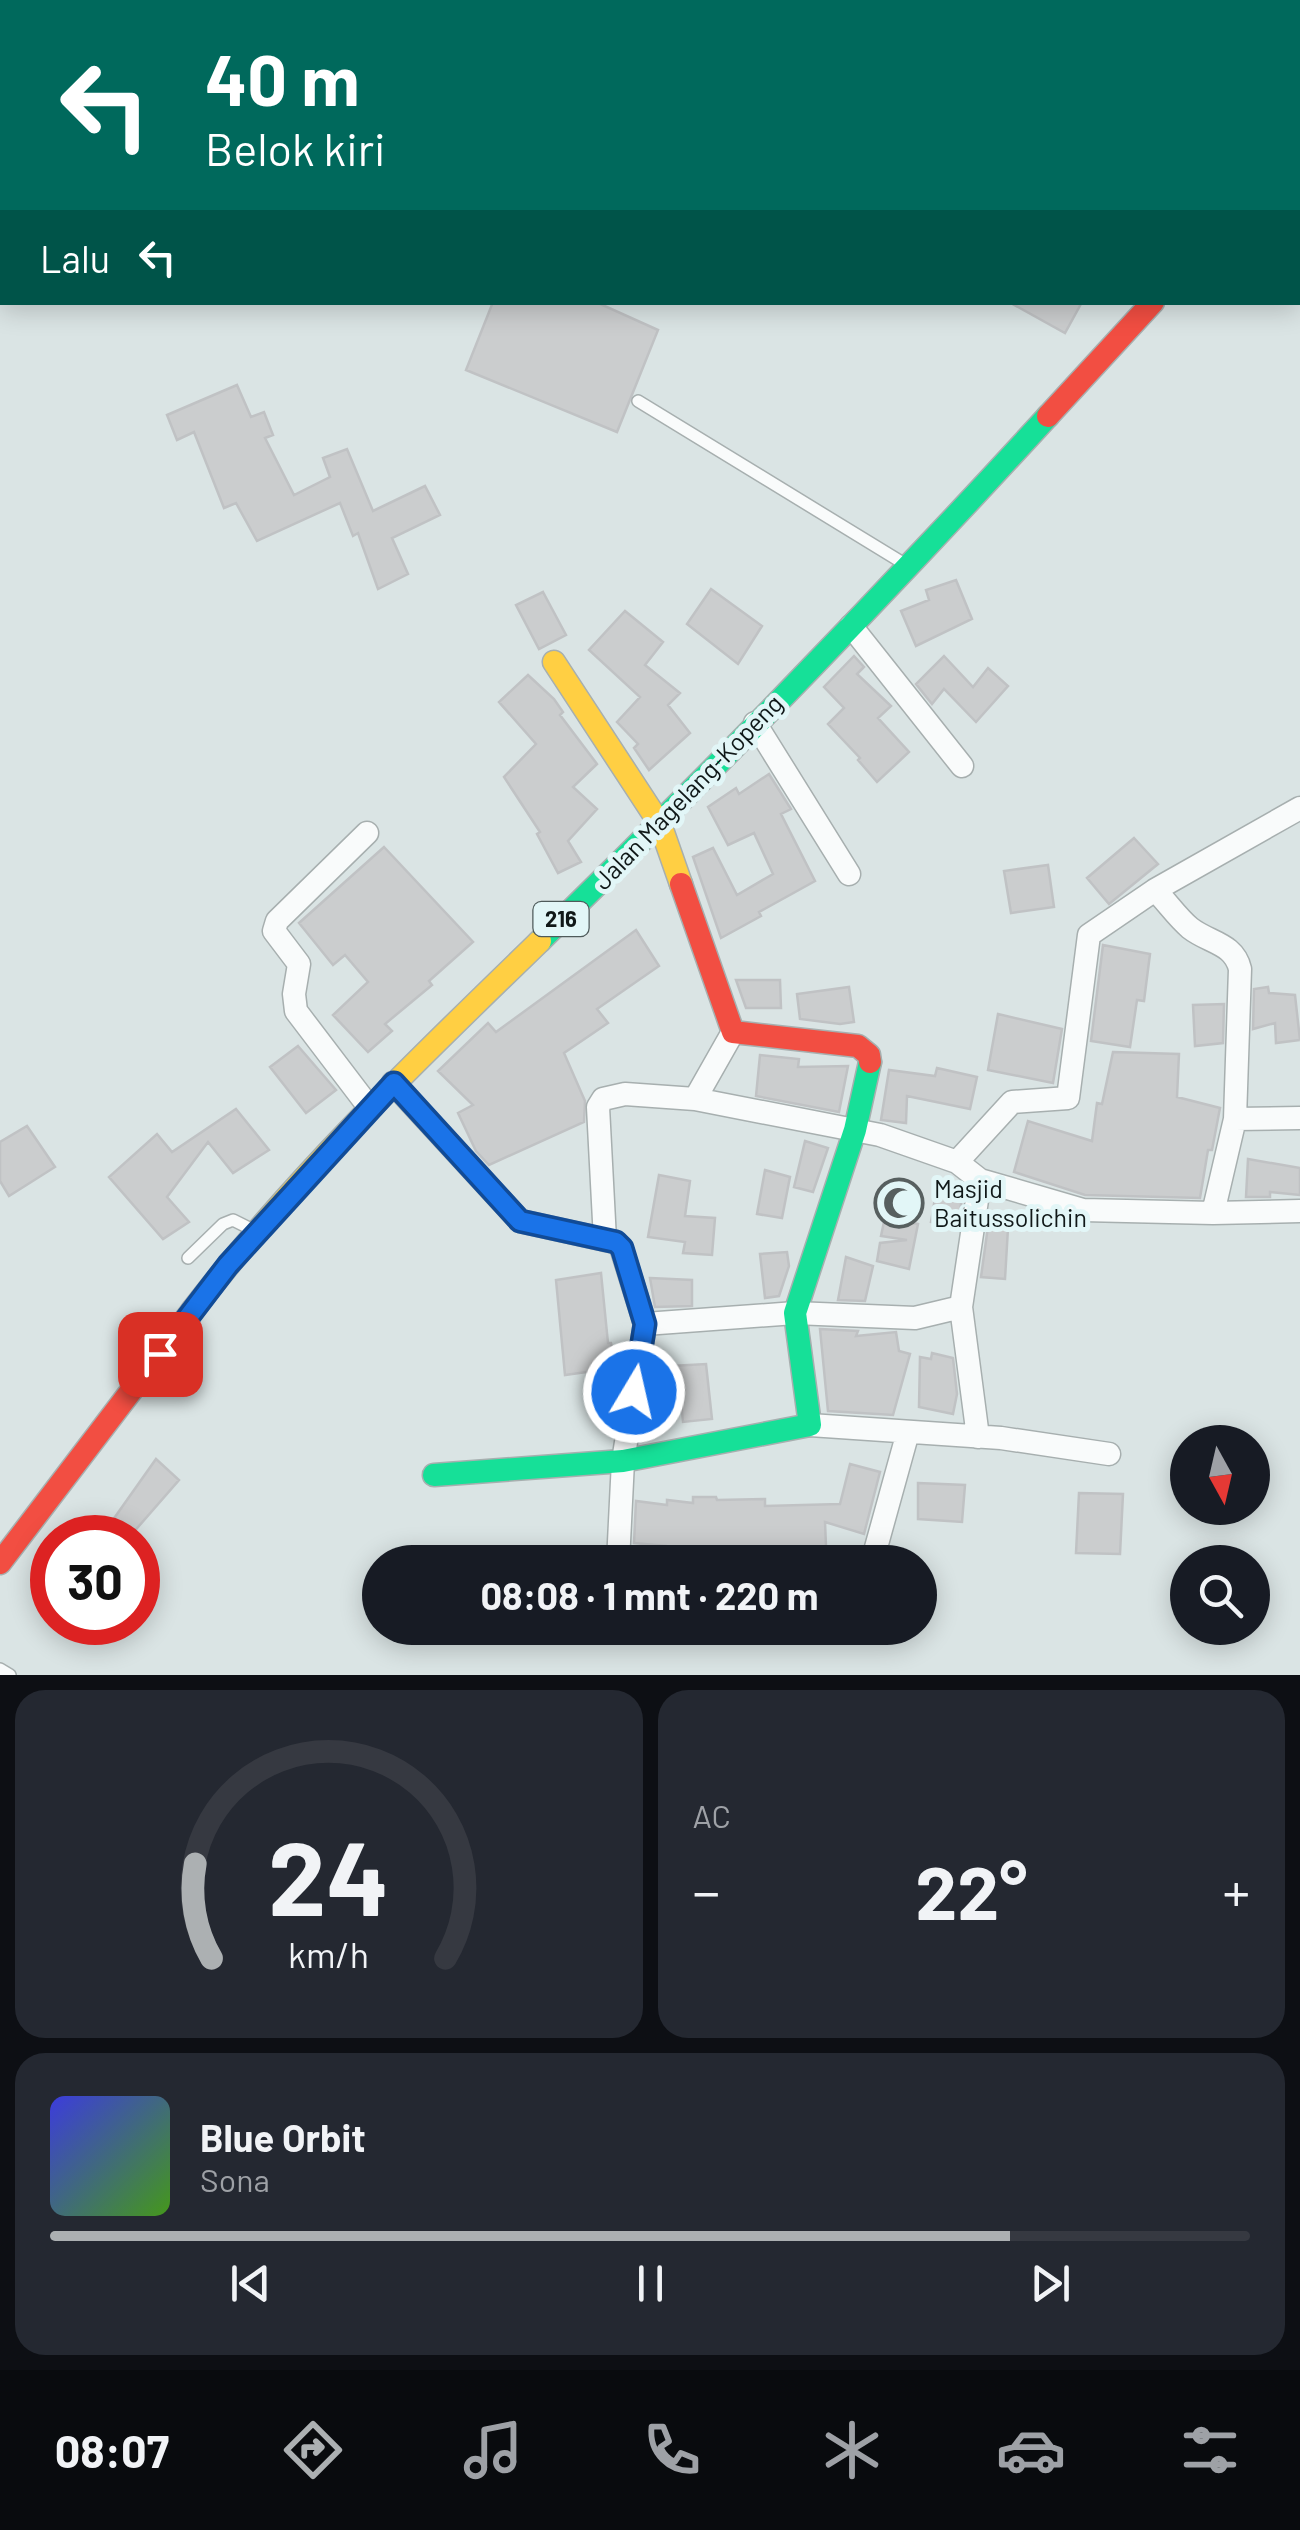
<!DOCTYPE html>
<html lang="id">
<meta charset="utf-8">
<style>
body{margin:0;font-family:Barlow,sans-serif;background:#242831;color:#f1f3f6;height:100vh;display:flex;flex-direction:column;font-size:38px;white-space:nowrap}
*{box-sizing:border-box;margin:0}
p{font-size:32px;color:#9ea1a6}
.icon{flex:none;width:55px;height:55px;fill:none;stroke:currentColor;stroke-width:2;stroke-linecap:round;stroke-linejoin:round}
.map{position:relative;height:1675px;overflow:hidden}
.panel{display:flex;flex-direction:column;gap:15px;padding:15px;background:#0d0f14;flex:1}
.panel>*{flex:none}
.top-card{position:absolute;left:0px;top:0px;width:1300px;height:305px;box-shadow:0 5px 25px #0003;background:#00695c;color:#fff;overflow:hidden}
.needle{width:65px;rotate:172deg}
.tools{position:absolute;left:1170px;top:1425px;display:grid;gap:20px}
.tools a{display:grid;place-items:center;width:100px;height:100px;border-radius:50%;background:#171b24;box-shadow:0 5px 25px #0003;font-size:50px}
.speed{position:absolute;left:30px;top:1515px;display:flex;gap:20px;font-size:50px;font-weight:700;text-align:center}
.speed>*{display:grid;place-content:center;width:130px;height:130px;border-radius:50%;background:#171b24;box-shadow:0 5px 25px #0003;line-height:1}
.speed .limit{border:15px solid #d22;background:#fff;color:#111}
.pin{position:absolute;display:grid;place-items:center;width:85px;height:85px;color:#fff;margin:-42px;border-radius:20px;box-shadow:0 5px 15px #0006}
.me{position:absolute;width:110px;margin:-55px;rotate:9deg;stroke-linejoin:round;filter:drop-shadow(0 0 8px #0008)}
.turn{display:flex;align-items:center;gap:35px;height:210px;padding:0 40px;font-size:45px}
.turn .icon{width:130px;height:130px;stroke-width:2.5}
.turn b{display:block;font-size:70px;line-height:85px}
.then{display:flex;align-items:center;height:95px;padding:0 40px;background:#0003;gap:20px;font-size:38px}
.big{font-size:75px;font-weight:700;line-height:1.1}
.panel .card{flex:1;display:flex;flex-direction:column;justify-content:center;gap:15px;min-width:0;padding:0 35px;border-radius:30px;background:#242831}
.panel .dial{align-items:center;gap:0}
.dial svg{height:260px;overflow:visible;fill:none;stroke:#363941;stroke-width:7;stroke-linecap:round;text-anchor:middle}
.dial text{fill:#f1f3f6;stroke:none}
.song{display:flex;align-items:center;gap:30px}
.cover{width:120px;height:120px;border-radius:15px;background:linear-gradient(135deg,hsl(240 70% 55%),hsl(100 70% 35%))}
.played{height:10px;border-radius:5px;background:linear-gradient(90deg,#acb0b2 80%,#363941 80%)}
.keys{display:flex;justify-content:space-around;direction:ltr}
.heat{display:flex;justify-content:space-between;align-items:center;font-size:55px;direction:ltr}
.panel .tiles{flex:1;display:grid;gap:15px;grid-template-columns:1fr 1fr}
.card:last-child{grid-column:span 2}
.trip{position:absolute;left:362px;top:1545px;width:575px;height:100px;border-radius:50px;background:#171b24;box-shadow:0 5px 25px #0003;font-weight:700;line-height:100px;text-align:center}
.tab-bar{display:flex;height:160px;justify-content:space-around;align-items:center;background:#090b0e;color:#9ea1a6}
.tab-bar .icon{width:70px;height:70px}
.tab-bar .selected{color:#acb0b2}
.tab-bar b{font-size:45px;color:#f1f3f6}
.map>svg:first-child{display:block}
.building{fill:#cbcdce;stroke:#c0c2c4;stroke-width:2.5}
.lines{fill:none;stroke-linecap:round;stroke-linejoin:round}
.lane-casing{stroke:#a7afaf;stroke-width:14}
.street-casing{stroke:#a7afaf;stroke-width:25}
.fast-casing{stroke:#a7afaf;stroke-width:25}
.slow-casing{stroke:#a7afaf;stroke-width:25}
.jam-casing{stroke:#a7afaf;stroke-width:25}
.lane{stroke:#f9fbfb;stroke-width:11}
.street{stroke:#f9fbfb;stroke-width:22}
.fast{stroke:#16e098;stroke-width:22}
.slow{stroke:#ffcf43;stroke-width:22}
.jam{stroke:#f24e42;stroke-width:22}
.route-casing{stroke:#114b97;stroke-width:25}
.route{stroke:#1a73e8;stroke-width:18}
.labels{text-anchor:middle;stroke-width:10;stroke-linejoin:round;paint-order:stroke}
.shield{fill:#e2f6f7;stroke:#4f5b5b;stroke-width:2.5}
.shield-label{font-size:22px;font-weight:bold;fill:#101818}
.street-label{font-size:25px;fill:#101818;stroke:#e2f6f7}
.poi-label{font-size:25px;fill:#101818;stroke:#e2f6f7;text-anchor:start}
</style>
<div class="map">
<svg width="1300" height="1675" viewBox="0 0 1300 1675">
<rect width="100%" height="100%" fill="#dae4e4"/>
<!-- building -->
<path class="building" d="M493,302H596L658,330L617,432L466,370Z
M1009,302H1082L1065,333Z
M237,385L251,417L264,412L273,435L265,438L294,495L330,477L323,458L347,449L373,511L425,486L440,515L392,538L408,574L378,589L358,533L353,536L340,503L257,541L236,503L224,508L194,432L177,440L167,415Z
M956,580L972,619L916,646L901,611L929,600L926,590Z
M711,589L762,626L738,664L687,624Z
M543,592L566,635L539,649L516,605Z
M625,611L663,642L645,665L680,693L668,705L690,733L649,770L634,748L638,744L617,722L640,697L589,650Z
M854,656L864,667L857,674L891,706L878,718L909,752L877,782L858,760L860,758L828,724L844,708L824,687Z
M944,656L973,687L988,668L1008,686L976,722L944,689L932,704L916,684Z
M528,675L554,699L563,712L560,715L597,764L573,787L597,809L568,841L581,862L558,873L537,834L540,832L504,777L536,744L499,702Z
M769,774L791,809L781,814L815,881L759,912L761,916L721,938L693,857L713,848L737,895L773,874L754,833L728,845L708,807L736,788L739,794Z
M1134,838L1158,864L1109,904L1087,878Z
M384,847L473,942L429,981L432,985L385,1024L392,1031L368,1052L333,1015L368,982L345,955L333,965L299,923Z
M1048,865L1054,907L1011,913L1004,871Z
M636,930L659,966L597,1009L608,1023L564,1053L585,1101L584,1122L489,1165L476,1151L458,1113L473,1105L438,1071L488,1023L496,1032Z
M1103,945L1150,954L1144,1001L1137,1000L1130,1047L1091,1041Z
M736,980H780L781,1008H746Z
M849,987L854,1022L840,1024L800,1019L797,994Z
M1268,987L1269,993L1295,995L1300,1040L1276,1043L1275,1023L1253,1029L1254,989Z
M1224,1004L1223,1043L1195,1046L1193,1005Z
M998,1014L1062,1029L1053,1083L988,1070Z
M298,1046L336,1090L306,1113L270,1067Z
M1113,1052L1179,1054L1177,1097L1220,1108L1212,1150H1208L1200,1198L1085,1195L1014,1172L1028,1121L1092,1141L1097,1103L1102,1104Z
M760,1055L799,1059L798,1067L848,1066L839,1112L756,1096Z
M937,1068L977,1077L970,1109L907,1096L906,1123L881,1120L889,1070L935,1076Z
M236,1109L269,1150L233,1173L208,1142L167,1197L189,1222L163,1239L109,1177L157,1134L172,1152Z
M27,1126L55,1167L9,1196L0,1181V1142Z
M805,1141L828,1148L813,1192L794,1187Z
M1248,1159L1300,1168V1195L1270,1192V1197H1246Z
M765,1170L790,1177L782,1218L757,1214Z
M659,1175L690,1181L685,1216L715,1218L712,1255L683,1253L685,1242L648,1237Z
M936,1192L962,1199L957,1226L931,1222Z
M885,1217L918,1224L909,1269L877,1261L880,1243L907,1240L881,1236Z
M988,1226L1008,1228L1005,1279L981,1277Z
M787,1252L789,1266L779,1296L765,1298L760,1254Z
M846,1257L873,1266L865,1301L838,1300Z
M601,1273L608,1343H611L615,1368L565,1375L556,1280Z
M650,1278L692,1280V1306L655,1307Z
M820,1329L858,1331L856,1336L896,1332L899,1351L910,1354L893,1415L828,1411Z
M932,1353L953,1358L957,1394L953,1414L919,1407L920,1357L931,1359Z
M706,1364L712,1419L683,1422L682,1411L646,1415L653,1367Z
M156,1459L179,1480L132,1534L110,1524Z
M850,1464L880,1472L864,1534L825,1522L826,1546L746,1552L688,1548V1555L666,1553V1546L634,1543L636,1501L667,1505V1500L693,1503V1497H716L717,1500L765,1499V1506L840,1504Z
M918,1483L965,1485L962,1522L918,1519Z
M1079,1493L1123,1494L1120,1554L1076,1553Z"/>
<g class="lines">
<!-- lane casing -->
<g class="lane-casing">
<path id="lane" d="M638,401L903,563
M188,1258L223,1224L233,1220L251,1229
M0,1669L10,1675"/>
</g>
<!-- street casing -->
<g class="street-casing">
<path id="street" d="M851,626L962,766
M755,723L849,874
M367,833L277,921L274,931L299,964L294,994L296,1011L369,1107
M393,1083L520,1221L615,1242L621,1247L645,1324L623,1461L618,1562
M695,1099L733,1032
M1235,1119L1300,1118
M957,1162L1012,1102L1068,1098L1089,935L1155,890
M1213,1213L1235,1119L1240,969C1234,943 1209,943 1190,928C1177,917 1167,902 1155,890L1300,808
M605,1240L598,1107L603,1099L625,1094L695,1099L880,1135L957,1162L980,1180L1083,1210L1213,1213L1300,1211
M961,1307L978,1437
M645,1324L795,1313L915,1318L961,1307L980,1180
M810,1425L1001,1438L1109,1454
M803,1562L873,1558
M872,1562L908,1432
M614,1629V1628"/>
</g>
<!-- fast casing -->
<g class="fast-casing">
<path id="fast" d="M1298,146L1300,143
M540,941C714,771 883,596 1048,416
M434,1475L623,1461L810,1425L795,1313L855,1130L870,1062"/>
</g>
<!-- slow casing -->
<g class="slow-casing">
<path id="slow" d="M554,662L660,824L681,884
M192,1311C296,1176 418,1059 540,941"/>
</g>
<!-- jam casing -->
<g class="jam-casing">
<path id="jam" d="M1048,416L1153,302
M681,884L733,1032L858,1046L869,1055L870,1062
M0,1563L192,1311"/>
</g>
<!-- lane -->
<use href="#lane" class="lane"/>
<!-- street -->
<use href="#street" class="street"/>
<!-- fast -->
<use href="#fast" class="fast"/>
<!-- slow -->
<use href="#slow" class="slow"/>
<!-- jam -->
<use href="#jam" class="jam"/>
</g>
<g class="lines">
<!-- route casing -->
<g class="route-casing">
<path id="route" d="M160,1354L228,1265L394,1083L520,1221L616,1242L622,1248L645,1324L634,1392"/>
</g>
<!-- route -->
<use href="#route" class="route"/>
</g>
<!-- icons -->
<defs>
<g id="mosque-ring" transform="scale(2.5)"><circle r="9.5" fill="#e2f6f7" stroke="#575f5f" stroke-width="1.5"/><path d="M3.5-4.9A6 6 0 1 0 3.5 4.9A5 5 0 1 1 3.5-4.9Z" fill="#575f5f"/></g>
</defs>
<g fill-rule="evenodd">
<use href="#mosque-ring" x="899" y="1203"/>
</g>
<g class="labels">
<!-- shield labels -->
<rect class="shield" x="533.5" y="902" width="55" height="34" rx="8"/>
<g class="shield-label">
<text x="561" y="927">216</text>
</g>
<!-- street labels -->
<g class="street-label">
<text transform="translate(688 792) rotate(-46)" y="9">Jalan Magelang-Kopeng</text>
</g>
<!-- poi labels -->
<g class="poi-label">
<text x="934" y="1198">Masjid<tspan x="934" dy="29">Baitussolichin</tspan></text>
</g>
</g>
</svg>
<div class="tools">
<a><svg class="needle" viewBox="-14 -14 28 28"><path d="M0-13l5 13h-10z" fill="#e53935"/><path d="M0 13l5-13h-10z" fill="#9ea1a6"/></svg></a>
<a><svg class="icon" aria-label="search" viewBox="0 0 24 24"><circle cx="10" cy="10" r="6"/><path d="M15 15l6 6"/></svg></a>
</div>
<div class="speed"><div class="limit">30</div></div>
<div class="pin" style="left:160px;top:1354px;background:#d93025"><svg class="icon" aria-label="arrive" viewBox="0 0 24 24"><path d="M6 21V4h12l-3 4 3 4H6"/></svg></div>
<svg class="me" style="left:634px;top:1392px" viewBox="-20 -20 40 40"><circle r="17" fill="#1a73e8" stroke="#fff" stroke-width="3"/><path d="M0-11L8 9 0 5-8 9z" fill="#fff"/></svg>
<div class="trip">08:08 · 1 mnt · 220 m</div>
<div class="top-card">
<div class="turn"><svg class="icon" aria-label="left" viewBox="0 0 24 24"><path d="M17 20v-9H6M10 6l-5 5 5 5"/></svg><div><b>40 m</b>Belok kiri</div></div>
<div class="then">Lalu<svg class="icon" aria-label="left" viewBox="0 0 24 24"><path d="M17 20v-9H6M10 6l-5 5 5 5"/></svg></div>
</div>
</div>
<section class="panel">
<div class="tiles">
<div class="card dial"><svg viewBox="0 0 100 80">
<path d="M14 69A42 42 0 1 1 86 69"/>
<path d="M14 69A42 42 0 0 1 9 40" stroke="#acb0b2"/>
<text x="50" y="56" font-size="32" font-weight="700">24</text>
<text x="50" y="72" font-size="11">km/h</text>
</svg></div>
<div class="card"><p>AC</p>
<div class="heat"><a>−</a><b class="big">22°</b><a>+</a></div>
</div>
<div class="card">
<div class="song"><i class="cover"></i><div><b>Blue Orbit</b><p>Sona</p></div></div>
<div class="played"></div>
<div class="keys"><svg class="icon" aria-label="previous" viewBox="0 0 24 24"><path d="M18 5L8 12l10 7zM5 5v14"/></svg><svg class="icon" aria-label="pause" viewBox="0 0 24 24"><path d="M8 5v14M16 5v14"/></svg><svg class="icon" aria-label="next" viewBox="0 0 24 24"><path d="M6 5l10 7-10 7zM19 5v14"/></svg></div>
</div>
</div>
</section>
<nav class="tab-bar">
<b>08:07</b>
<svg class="icon selected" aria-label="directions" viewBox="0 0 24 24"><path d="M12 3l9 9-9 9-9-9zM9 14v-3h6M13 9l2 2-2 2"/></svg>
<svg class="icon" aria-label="music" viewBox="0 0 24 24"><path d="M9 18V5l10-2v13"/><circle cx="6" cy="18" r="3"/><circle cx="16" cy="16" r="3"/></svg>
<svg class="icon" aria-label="phone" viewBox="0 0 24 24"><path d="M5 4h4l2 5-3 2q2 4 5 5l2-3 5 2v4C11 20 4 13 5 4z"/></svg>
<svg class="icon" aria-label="climate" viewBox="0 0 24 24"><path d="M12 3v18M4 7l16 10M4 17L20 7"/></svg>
<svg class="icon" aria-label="car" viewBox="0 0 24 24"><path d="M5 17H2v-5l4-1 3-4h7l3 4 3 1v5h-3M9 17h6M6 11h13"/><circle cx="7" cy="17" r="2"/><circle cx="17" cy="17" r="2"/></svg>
<svg class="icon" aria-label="filters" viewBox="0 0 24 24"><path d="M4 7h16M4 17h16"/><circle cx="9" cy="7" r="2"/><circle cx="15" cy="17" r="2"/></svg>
</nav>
